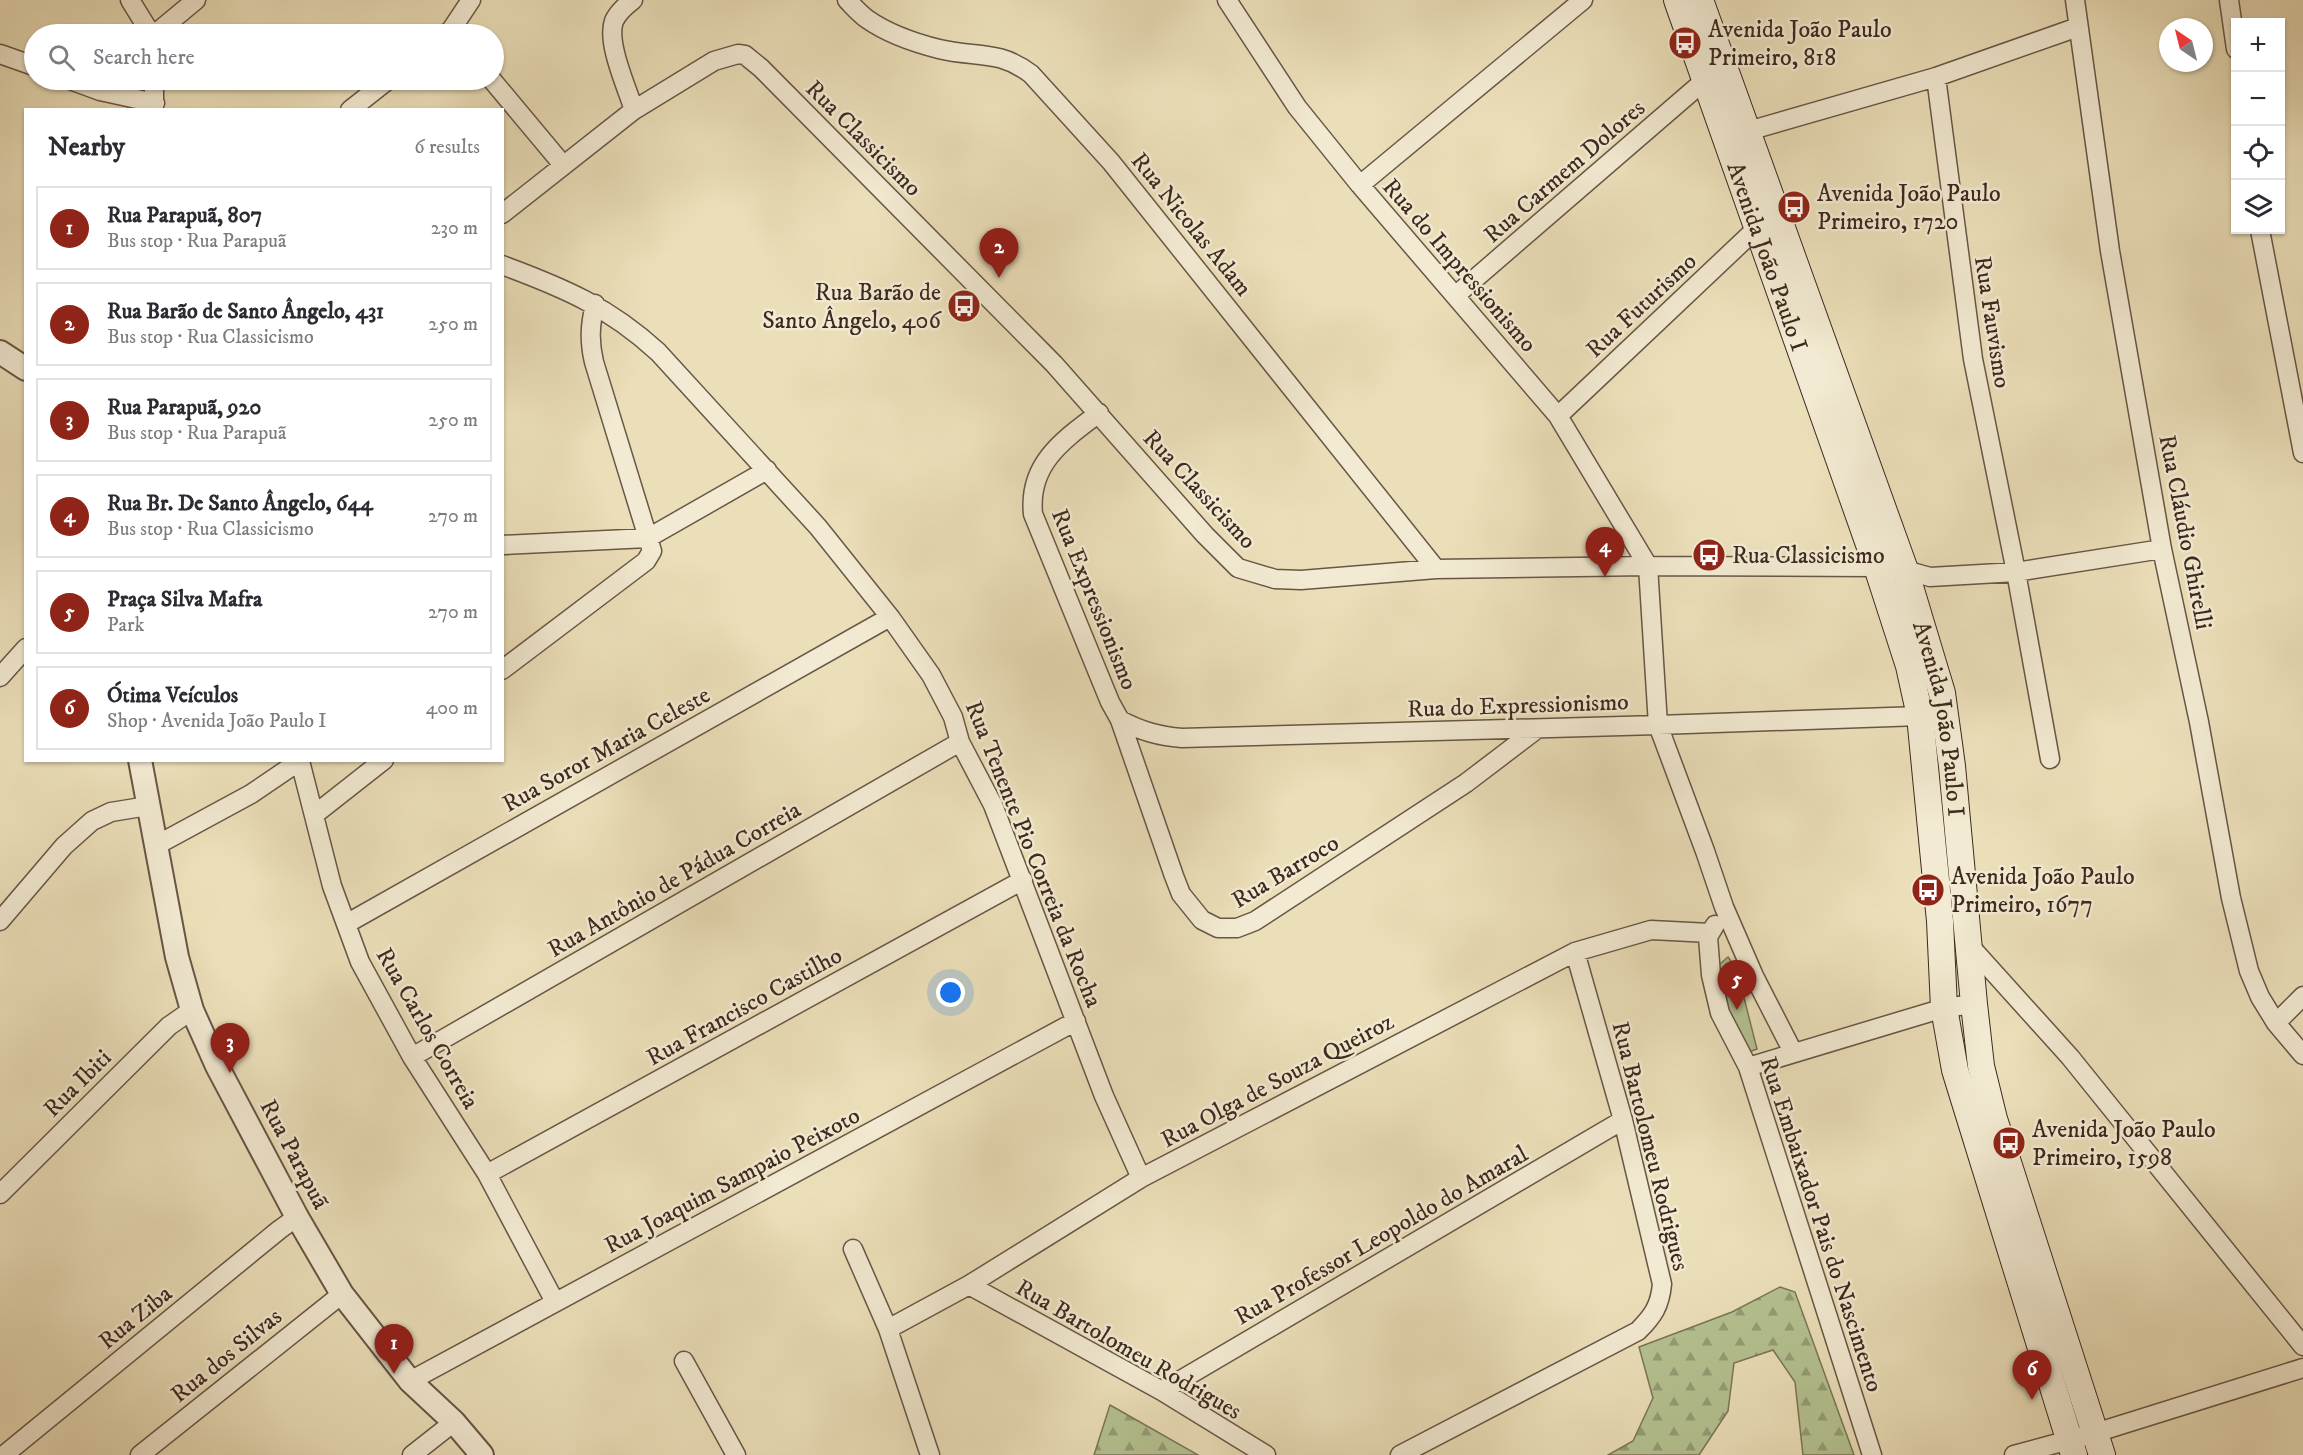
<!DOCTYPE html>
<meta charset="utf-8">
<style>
body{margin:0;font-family:"IM FELL DW Pica",serif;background:#f7f7f7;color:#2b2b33}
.controls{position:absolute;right:18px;top:18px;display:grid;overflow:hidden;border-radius:0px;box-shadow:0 2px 4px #0004}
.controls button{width:54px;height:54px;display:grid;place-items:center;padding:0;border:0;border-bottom:2px solid #e1e1e2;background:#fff;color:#2b2b33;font:30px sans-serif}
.compass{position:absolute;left:2159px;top:18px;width:54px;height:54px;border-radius:50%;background:#fff;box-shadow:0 2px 4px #0004;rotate:325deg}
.you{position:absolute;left:951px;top:993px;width:21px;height:21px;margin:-15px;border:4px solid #fff;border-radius:50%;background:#1a73e8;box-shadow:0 0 0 9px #1a73e833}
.badge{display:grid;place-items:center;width:39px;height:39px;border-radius:50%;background:#8f2418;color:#fff;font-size:20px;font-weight:700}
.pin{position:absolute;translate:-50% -50px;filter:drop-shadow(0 2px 3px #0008)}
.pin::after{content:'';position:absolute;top:32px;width:21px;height:18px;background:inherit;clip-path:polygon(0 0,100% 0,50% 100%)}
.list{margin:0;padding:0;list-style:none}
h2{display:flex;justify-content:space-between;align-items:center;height:78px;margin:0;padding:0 24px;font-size:26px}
h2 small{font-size:20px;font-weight:400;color:#7c7c81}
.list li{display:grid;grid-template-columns:39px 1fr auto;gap:18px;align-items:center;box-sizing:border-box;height:84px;margin:0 12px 12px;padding:0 12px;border:2px solid #e1e1e2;border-radius:0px}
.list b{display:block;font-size:22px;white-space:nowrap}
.list p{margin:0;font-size:20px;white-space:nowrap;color:#7c7c81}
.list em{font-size:20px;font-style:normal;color:#7c7c81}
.icon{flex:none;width:33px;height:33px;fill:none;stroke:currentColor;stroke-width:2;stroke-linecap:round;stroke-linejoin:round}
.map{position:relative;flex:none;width:2303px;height:1455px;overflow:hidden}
.search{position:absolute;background:#fff;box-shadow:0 2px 4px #0004;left:24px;top:24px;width:480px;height:66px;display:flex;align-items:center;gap:15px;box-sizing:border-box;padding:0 21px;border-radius:33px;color:#7c7c81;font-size:22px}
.panel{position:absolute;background:#fff;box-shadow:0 2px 4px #0004;left:24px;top:108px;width:480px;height:654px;border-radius:0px}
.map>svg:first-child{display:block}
.forest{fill:url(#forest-firs);stroke:#797658;stroke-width:1.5}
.park{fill:#b5c291;stroke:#797658;stroke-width:1.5}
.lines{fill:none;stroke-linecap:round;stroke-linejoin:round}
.minor-casing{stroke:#685646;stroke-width:21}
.tertiary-casing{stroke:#685646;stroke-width:26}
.secondary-casing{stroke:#3d291f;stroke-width:28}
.minor{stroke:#f2ead2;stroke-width:18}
.tertiary{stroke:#f2ead2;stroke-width:22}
.secondary{stroke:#f2ead2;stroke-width:26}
.labels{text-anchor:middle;stroke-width:5;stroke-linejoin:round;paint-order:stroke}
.poi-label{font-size:24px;fill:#3d291f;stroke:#f2ead2;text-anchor:start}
.street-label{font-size:24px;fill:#3d291f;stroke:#f2ead2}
</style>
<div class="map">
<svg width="2303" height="1455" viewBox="0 0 2303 1455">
<defs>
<pattern id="forest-firs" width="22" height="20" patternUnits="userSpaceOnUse" patternTransform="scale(1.5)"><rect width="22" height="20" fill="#b5c291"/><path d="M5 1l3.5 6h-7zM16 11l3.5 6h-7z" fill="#949e76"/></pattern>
</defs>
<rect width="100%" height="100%" fill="#ebdfb9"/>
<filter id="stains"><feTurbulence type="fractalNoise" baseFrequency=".00333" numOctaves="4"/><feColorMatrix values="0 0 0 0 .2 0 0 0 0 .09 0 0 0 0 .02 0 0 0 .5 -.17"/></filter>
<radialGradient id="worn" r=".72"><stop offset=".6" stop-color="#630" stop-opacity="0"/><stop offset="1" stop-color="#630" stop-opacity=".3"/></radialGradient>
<path class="forest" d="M1780,1287l15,5 59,163h-51l-8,-73 -22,-32 -39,13 -6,48 -29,44h-91l25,-14 20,-43 -14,-51 93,-35z
M1110,1405l88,50h-104z"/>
<path class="park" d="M1728,957l9,13 20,79 -16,6 -27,-86z"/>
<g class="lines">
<defs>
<path id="minor" d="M130,0l21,34
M633,0c-8,6 -15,12 -19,21 -8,21 13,67 20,89
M847,0c6,6 13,14 20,19 20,14 48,24 72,30 36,9 59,0 92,25l80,88 325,407
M1227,0l70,107 63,78 198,231 90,150 10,159 47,126 19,56 30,69 39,76
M2075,0l35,251 52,298 37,173 32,176 18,73 11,26 16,26 27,32
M2229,0l7,49
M155,34l41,-34
M446,34l5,-4 20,-30
M0,54l34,12
M1936,77l37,282 43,213 34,187
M70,80l30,11 55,12
M492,80l71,85
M154,110v-30
M350,110l38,-30
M1748,131l188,-54 142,-50
M1360,185l223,-185
M502,214l132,-104 80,-49 24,-7 7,1 16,13 293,296 151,171 33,33 37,11 26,1 135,-11 212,-3 229,1 28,3 25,7 86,-5 146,-23
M2260,230l43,223
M502,265c62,23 107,42 156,87l160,175 72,90 41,58 22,42 7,25 33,63 111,291 37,82
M1455,296l249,-215
M1099,413c-36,27 -71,51 -66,101l77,188 10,18 54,156 7,18 21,26 16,8h19l18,-7 211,-138 71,-54
M1558,416l199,-188
M502,545l146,-7 119,-68
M502,670l144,-109 6,-10 -58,-189c-5,-21 -4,-37 1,-58
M0,677l26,-29
M1120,720c21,11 38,16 62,18l476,-13 262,-9
M300,761l32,125 28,76 52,95 75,117 68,128
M314,815l70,-55
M155,846l96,-52 50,-34
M0,921l64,-75 28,-25 19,-9 37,-6
M346,924l544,-307
M1715,925l-7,12 3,38 9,38 28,54 124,388
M1969,945l101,112 233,289
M2276,1023l27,-27
M412,1057l548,-315
M1748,1067l196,-59 30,-4
M487,1174l536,-294
M0,1194l169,-168 23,-16
M853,1249l35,80 42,126
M969,1285l193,106 104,64
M888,1329l81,-44 172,-107 434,-226 76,-22 59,3
M684,1361l52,94
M410,1381l666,-360
M1162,1391l461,-271
M4,1455l275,-225 18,-13
M140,1455l202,-161
M412,1455l42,-33
M1400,1455l238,-124c15,-15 22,-25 24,-47l-39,-164 -48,-168
M2014,1455l81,-22 208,-65"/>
<path id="tertiary" d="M0,352l26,17
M140,760l37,197 15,53 25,56 80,151 45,77 68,87 44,41 28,33"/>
<g id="secondary">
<path id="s1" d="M1677,0l200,567 32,99 11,50 20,205 4,87 11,62 119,385"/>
<path id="s2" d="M1700,0l205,570 37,123 10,73 22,238 7,62 13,53 108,336"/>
</g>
</defs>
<use href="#minor" class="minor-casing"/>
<use href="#tertiary" class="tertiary-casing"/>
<use href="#secondary" class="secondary-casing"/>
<use href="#minor" class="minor"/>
<use href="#tertiary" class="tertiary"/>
<use href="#secondary" class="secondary"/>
</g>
<defs>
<symbol id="bus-disc" viewBox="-11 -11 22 22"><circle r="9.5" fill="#8f2418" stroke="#f2ead2"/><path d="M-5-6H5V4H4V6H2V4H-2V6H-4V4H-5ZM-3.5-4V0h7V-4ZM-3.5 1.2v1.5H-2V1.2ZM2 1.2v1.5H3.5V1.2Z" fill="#fff"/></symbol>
</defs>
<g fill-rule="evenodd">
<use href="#bus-disc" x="1666" y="24" width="38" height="38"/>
<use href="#bus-disc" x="1775" y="188" width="38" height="38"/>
<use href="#bus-disc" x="945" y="287" width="38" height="38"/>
<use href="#bus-disc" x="1690" y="536" width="38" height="38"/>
<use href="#bus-disc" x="1909" y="871" width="38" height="38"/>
<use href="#bus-disc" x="1990" y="1124" width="38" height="38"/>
</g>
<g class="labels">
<g class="poi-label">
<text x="1708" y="37">Avenida João Paulo<tspan x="1708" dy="28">Primeiro, 818</tspan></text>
<text x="1817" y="201">Avenida João Paulo<tspan x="1817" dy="28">Primeiro, 1720</tspan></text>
<text x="941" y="300" text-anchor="end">Rua Barão de<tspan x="941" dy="28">Santo Ângelo, 406</tspan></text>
<text x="1732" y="563">Rua Classicismo</text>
<text x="1951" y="884">Avenida João Paulo<tspan x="1951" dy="28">Primeiro, 1677</tspan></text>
<text x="2032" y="1137">Avenida João Paulo<tspan x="2032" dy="28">Primeiro, 1598</tspan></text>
</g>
<g class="street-label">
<text transform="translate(864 138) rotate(45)" y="8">Rua Classicismo</text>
<text transform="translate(1564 171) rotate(-41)" y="8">Rua Carmem Dolores</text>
<text transform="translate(1192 224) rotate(51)" y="8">Rua Nicolas Adam</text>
<text dy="8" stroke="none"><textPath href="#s1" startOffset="272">Avenida João Paulo I</textPath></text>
<text transform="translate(1460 265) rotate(49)" y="8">Rua do Impressionismo</text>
<text transform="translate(1641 305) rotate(-43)" y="8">Rua Futurismo</text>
<text transform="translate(1993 322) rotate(81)" y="8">Rua Fauvismo</text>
<text transform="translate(1200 489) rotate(47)" y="8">Rua Classicismo</text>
<text transform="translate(2186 532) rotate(79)" y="8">Rua Cláudio Ghirelli</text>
<text transform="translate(1095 599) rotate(68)" y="8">Rua Expressionismo</text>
<text transform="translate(1518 705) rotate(-2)" y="8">Rua do Expressionismo</text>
<text dy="8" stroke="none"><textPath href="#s2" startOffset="759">Avenida João Paulo I</textPath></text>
<text transform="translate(606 749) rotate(-29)" y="8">Rua Soror Maria Celeste</text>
<text transform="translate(1034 854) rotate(68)" y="8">Rua Tenente Pio Correia da Rocha</text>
<text transform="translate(1285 871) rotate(-31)" y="8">Rua Barroco</text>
<text transform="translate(674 879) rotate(-30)" y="8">Rua Antônio de Pádua Correia</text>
<text transform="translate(744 1006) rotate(-29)" y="8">Rua Francisco Castilho</text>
<text transform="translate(428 1028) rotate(60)" y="8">Rua Carlos Correia</text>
<text transform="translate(1277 1080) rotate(-28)" y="8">Rua Olga de Souza Queiroz</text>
<text transform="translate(77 1083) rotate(-45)" y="8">Rua Ibiti</text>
<text transform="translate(1651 1146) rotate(76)" y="8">Rua Bartolomeu Rodrigues</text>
<text transform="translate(295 1154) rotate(62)" y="8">Rua Parapuã</text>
<text transform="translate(732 1180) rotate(-28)" y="8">Rua Joaquim Sampaio Peixoto</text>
<text transform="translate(1822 1224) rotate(72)" y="8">Rua Embaixador Pais do Nascimento</text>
<text transform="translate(1381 1235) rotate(-30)" y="8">Rua Professor Leopoldo do Amaral</text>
<text transform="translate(135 1317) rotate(-39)" y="8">Rua Ziba</text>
<text transform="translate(1129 1349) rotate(30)" y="8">Rua Bartolomeu Rodrigues</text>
<text transform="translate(226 1355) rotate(-39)" y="8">Rua dos Silvas</text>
</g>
</g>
<rect width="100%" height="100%" filter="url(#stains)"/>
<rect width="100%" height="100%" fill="url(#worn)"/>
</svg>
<div class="controls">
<button>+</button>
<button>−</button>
<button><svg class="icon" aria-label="locate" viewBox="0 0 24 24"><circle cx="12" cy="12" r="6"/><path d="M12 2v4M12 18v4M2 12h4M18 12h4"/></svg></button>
<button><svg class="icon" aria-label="layers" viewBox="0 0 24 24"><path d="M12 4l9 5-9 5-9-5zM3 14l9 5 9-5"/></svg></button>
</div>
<svg class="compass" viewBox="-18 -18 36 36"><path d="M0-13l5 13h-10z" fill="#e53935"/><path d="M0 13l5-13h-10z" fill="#7c7c81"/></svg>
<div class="you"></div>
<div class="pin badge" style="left:394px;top:1374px">1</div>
<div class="pin badge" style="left:999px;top:278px">2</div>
<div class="pin badge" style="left:230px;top:1073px">3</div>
<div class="pin badge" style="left:1605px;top:577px">4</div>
<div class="pin badge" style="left:1737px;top:1010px">5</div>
<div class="pin badge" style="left:2032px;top:1400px">6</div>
<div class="search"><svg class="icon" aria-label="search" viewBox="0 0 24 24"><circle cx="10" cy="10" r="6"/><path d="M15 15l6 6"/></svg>Search here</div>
<section class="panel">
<h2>Nearby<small>6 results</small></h2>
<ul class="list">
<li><span class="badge">1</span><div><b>Rua Parapuã, 807</b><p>Bus stop · Rua Parapuã</p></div><em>230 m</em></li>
<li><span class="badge">2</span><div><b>Rua Barão de Santo Ângelo, 431</b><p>Bus stop · Rua Classicismo</p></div><em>250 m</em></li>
<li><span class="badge">3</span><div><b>Rua Parapuã, 920</b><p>Bus stop · Rua Parapuã</p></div><em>250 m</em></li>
<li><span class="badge">4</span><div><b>Rua Br. De Santo Ângelo, 644</b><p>Bus stop · Rua Classicismo</p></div><em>270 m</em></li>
<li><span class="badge">5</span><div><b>Praça Silva Mafra</b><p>Park</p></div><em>270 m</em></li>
<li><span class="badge">6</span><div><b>Ótima Veículos</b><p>Shop · Avenida João Paulo I</p></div><em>400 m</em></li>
</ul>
</section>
</div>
